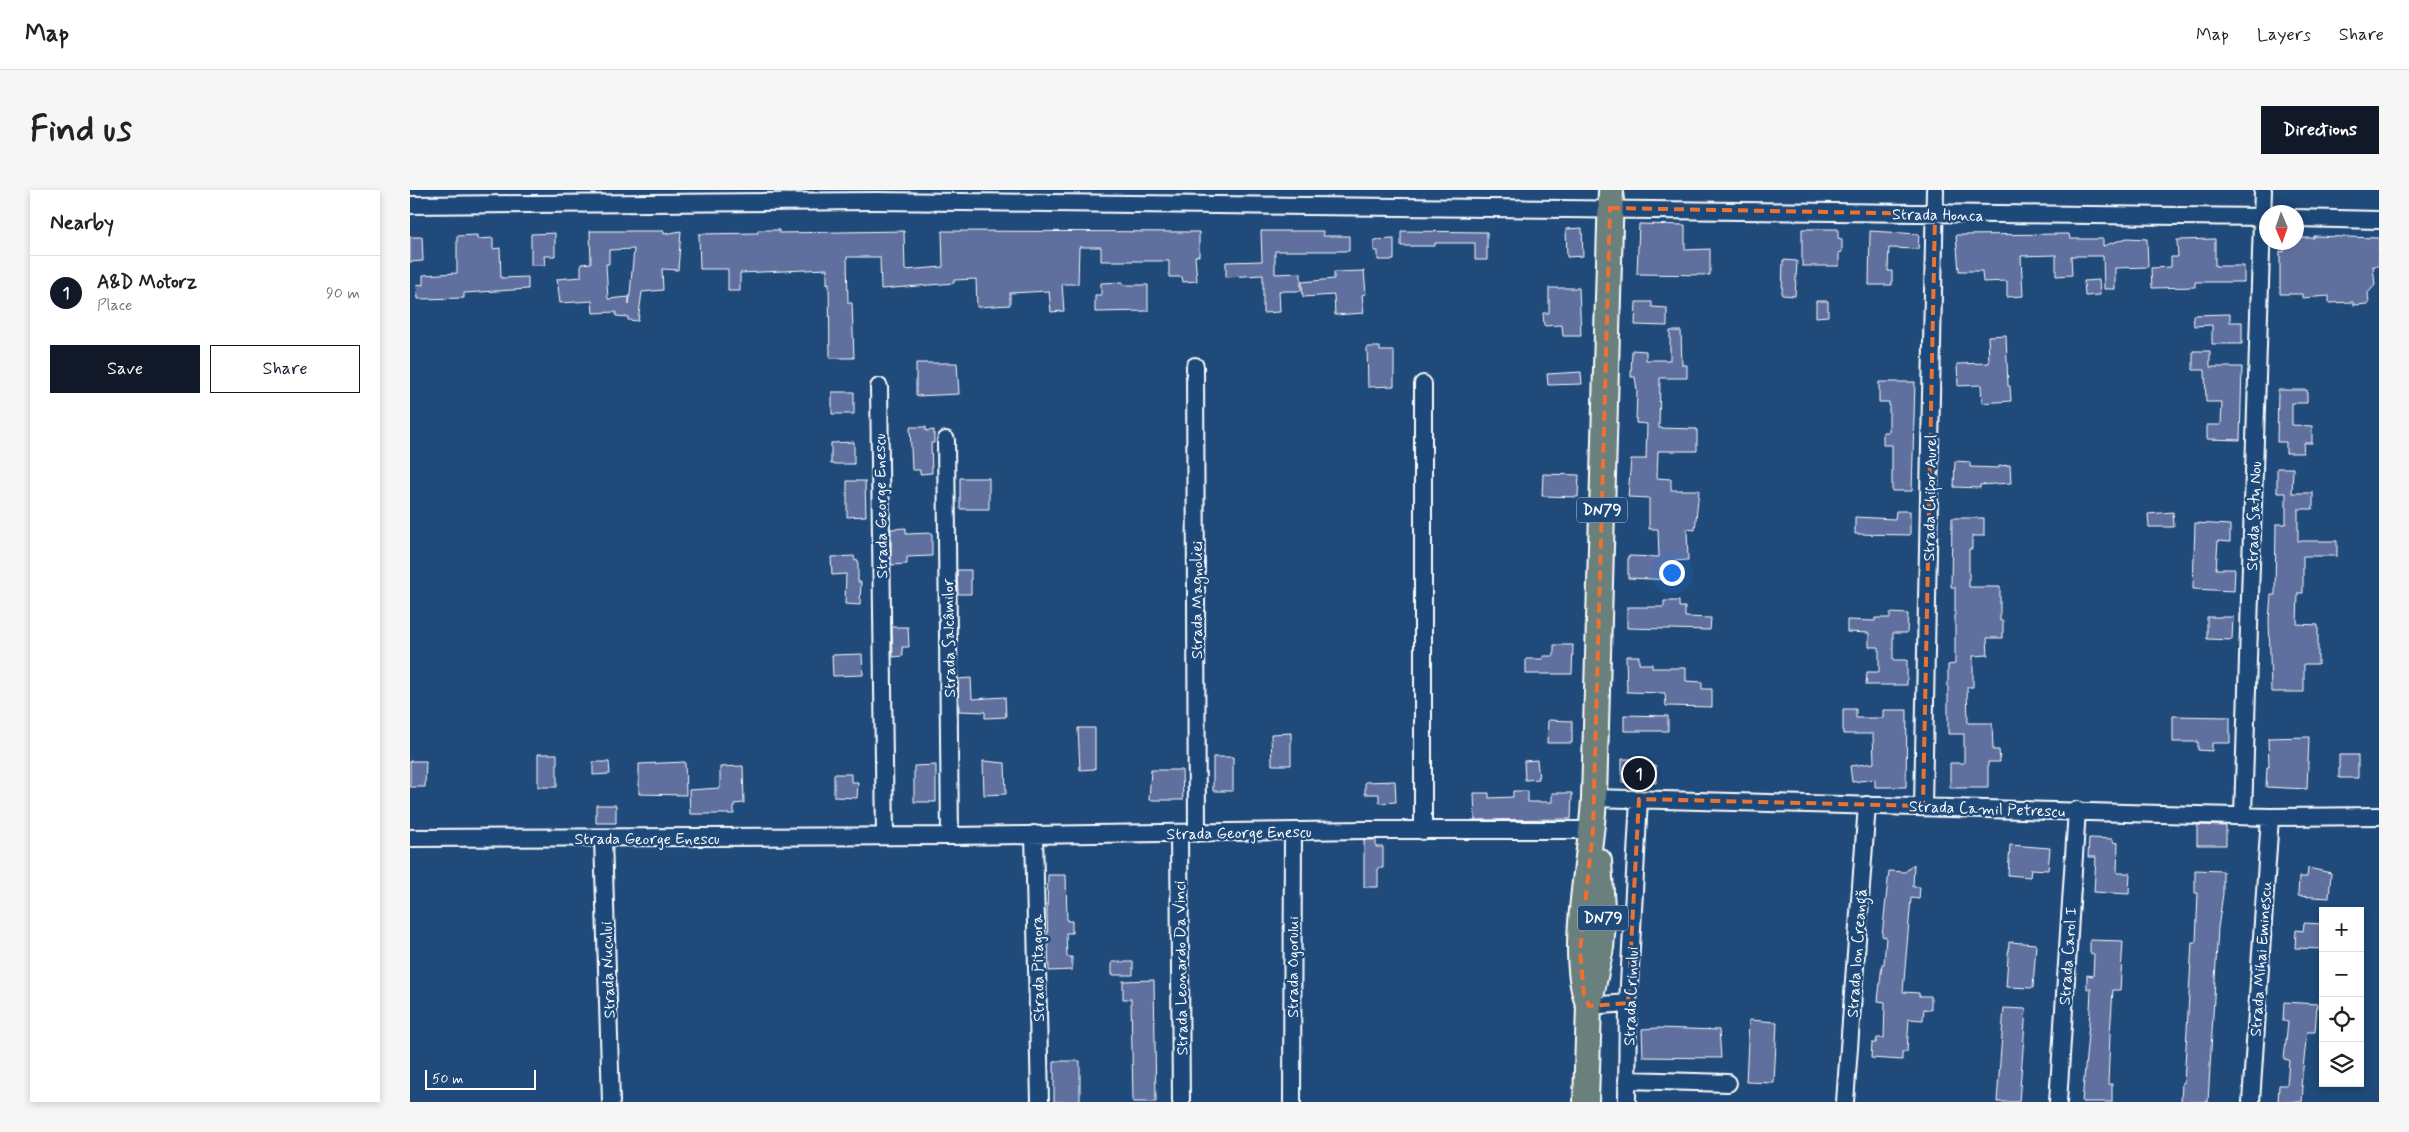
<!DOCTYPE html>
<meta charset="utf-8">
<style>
body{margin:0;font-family:Mynerve,sans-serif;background:#f6f6f6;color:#222}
.controls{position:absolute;right:15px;bottom:15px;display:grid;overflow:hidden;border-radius:0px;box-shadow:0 2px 8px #0003}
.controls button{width:45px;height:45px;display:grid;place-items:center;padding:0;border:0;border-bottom:1px solid #e0e0e0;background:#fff;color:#222;font:25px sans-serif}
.compass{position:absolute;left:1849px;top:15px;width:45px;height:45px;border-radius:50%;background:#fff;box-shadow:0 2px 8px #0003;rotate:178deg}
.scale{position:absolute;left:15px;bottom:12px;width:111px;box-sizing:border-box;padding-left:5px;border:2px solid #fff;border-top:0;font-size:14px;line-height:18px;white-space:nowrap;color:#fff;-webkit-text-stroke:4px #1f4a7a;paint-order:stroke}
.you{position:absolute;left:1261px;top:382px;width:18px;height:18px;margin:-12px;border:4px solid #fff;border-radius:50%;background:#1a73e8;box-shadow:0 0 0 8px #1a73e833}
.badge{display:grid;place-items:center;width:32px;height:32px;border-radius:50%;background:#111827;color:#fff;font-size:16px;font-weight:700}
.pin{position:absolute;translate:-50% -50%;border:2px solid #fff;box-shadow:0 1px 5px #0006}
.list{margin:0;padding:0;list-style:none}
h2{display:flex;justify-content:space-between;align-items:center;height:65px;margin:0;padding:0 20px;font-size:21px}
h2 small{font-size:16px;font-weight:400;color:#767676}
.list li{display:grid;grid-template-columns:32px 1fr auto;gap:15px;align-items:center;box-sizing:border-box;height:75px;padding:0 20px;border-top:1px solid #e0e0e0}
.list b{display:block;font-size:19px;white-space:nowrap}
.list p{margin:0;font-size:16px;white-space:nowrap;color:#767676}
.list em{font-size:16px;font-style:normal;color:#767676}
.actions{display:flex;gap:10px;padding:15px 20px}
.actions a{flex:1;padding:11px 0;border:1px solid #111827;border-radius:0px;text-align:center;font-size:18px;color:#111827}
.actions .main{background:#111827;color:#fff}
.icon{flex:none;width:28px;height:28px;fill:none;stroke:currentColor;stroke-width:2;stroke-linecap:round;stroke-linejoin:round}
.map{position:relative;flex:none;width:1969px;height:912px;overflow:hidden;border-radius:0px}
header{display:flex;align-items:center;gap:30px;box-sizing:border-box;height:70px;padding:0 25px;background:#fff;border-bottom:1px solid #e0e0e0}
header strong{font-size:24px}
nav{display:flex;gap:28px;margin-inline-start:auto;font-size:18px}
.intro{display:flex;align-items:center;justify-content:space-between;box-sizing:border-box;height:120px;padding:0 30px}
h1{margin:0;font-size:35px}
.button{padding:12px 22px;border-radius:0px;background:#111827;color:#fff;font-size:18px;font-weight:700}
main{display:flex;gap:30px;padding:0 30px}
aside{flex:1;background:#fff;border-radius:0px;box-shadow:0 2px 8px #0003}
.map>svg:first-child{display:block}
.building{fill:#5e6f9e;stroke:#fff;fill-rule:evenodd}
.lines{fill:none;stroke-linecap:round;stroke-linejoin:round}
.minor-casing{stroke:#fff;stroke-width:20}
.highway-casing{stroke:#fff;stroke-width:28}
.minor{stroke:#1f4a7a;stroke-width:16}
.highway{stroke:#6a807c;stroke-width:24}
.marked{fill:none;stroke:#eb7230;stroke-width:4;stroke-dasharray:10 6;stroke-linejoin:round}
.labels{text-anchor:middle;stroke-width:5;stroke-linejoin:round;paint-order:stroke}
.shield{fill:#1f4a7a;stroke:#bcc9d7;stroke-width:1}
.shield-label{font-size:15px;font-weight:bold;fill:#fff}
.street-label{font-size:16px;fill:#fff;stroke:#1f4a7a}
</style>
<header>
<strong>Map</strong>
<nav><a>Map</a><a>Layers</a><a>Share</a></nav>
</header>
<div class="intro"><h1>Find us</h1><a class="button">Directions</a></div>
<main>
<aside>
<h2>Nearby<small></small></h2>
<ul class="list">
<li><span class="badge">1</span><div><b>A&amp;D Motorz</b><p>Place</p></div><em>90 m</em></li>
</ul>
<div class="actions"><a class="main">Save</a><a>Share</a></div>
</aside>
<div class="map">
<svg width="1969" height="912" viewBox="0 0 1969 912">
<rect width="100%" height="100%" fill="#1f4a7a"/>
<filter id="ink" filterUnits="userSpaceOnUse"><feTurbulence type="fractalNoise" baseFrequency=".02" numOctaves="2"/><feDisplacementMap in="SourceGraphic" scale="10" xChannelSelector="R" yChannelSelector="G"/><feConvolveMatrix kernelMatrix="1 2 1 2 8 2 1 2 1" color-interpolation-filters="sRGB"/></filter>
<g filter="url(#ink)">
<path class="building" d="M1229,34l46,1v25l25,-1v26l-73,-1z
M1172,38l1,28 -16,1 -1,-28z
M1392,39h36v9l4,1v13l-3,1v13h-37z
M348,40h21v3l125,-2 1,39 38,-3 -1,-36 257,1v24h-4l2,25 -14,1 -1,-5h-13v-16h-68v-14h-22l-1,37h-16l2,27 -13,1 -2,-21 -39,2v12l-33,2 -1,-28 -22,1v3l-73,6 -1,-32h-33l1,46h4l2,55h-24l-1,-75 -2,1v-15l-87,4v18h-12v-22h-28l-1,-35 59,-1z
M180,41h74v3l17,-3 -3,39 -16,-1 1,21 -21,2 -4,29 -10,-1v-3l-12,-1v-4l-23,1 -1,-12 -32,2 -3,-24 24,-2v-13l10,-1zM224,59l-5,56v-8l-21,2 -2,-35h3v-14z
M851,41h62v5h26v15h-74v23l26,-1v18h-22l1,21 -17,1v-38l-37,2v-15l36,-1z
M991,41l86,1v28h-12v-17h-40v3h-34z
M1460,41l49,3 -1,15 -29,-1 -1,23h4v14h-23z
M145,43v23h-11l1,9h-14v-31z
M1659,44l1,5h33v7l24,-8 20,1 1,28 -33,1v21h-11l-1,-33h-32l1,19 -16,1v-21l-35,1 2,40 -16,1v-16l-24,1 -1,-11h-23l-3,-36z
M67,45v4l16,-1v11l7,-1 1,30 27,-1v12l-64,4v5l-46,1 -1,-15 6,1v-10l34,-2v-37z
M1904,46l65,2v28h-6l2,19 -7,8 1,11 -15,1 -1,-3 -24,1v-7l-27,2v-4h-22v-43l4,1v-10h12v-4h18z
M0,47h12l1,24 -13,1z
M984,49v21h-16v-9h-4v-11z
M1805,49v27h29v16h-49v5l-43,1 -1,-20 20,-1v-10h7l-1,-17z
M1373,70l14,1 -2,35 -13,-1z
M954,81l2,23 -4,1 2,18 -29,2 -1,-20 -31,2 -1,-15 32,-3v-7z
M1689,90l1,15 -15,1 -1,-15z
M713,92v3h25v26l-53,1v-17h6v-12z
M1139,98h30l2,48h-18l-1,-11 -18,1 -1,-13h6z
M1406,111h12v15l-12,1z
M1226,112h16v5l15,1v18l-32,-1z
M1820,124v8h12v22h-30v-19l-18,1 -1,-11z
M1260,141h11l1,34h5v13h-27l-1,50 38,1v22h-39l-1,27 14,1v11h28l-4,40 -8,-1 1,31 -14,1v19l-46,-2v-22l31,1 -1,-28h-9v-31l-21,-1 3,-38h15l1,-35 -11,-1 1,-33 -2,-13h-4l1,-27 14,1v9h24z
M1596,145l2,51h2l1,15 -29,2 -1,-18 -23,1 -1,-22 32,-1 -1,-27z
M957,157h13v4h14v35l-26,1z
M1783,161h17v16h32l-2,73 -33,-1v-14h14l1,-23h-16l-1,-32h-12z
M506,173h41l2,31 -43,2z
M1171,182l1,12 -34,1 -1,-11z
M1469,192h36l-3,109h-20v-46h-9v-13h6v-30h-10z
M1868,200h29v13h-15v22l20,1v17h-8l-1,10h-17v-11h-9z
M422,202h22v22h-22z
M500,237h16v4l8,-1v13h-3l1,30 -12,1v-4h-8z
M444,252v22h-23v-21z
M1545,271l15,1v5l29,1v-2l11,-1 1,18 -31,2v3l-26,-1z
M1867,278h16l-1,25h21v16h-15v32h39v15h-34v37h-5l-1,31 21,1v39h-14v28h-33l-2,-73 2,-24h4l1,-71h10v-31h-9z
M1133,284l36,1 -1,22 -36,-1z
M550,288h29v31h-29z
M437,291h18l1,35 -19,1z
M1486,321h14v24l-55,-1v-17l40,2z
M1763,322l1,15h-25l-1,-13z
M1542,328h32v18h-12v13h-3v38h31v34h3v17h-16l1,17 -15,1v31h-6l1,36h24l1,27h6l1,12h-12v26h-38v-25h14v-29h-16v-69l7,-1v-77h-4z
M1785,333l35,2v17l-12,-1 -2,28h19l-1,22 -41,-2z
M496,338v6l26,-1v23l-25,1v7l-16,1v-36z
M444,366l1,5 3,-1v22h3l-1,23 -15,-1 1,-30 -14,1 -1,-18z
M547,380h14v24h-13z
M1254,411h15v6h6v10l26,1 -1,12 -83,-2v-21h37z
M1480,423l18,1 -1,19h-14v27h14v25h-41l1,-13h12v-25h-10v-14l-22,-1v-12l28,1v-3h15z
M1797,427h26l-1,23 -25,-1z
M482,437h16l1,20h-7l1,9 -10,1z
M1144,455h19l-1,29h-46v-15h17v-3h11z
M452,464l1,21 -30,1 -1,-21z
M1216,466h13v8h13v4h34v13l16,1v7h10v18l-46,-1 -1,-13 -38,-1z
M561,488l1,21 33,-2 1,20 -21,1v-6l-26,-1 -1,-32z
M1433,519h13v9h27v-8h24l-1,77h-31v-8l-23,3 -2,-16 24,-3 -1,-29h-30z
M1214,525l44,1v15h-44z
M1763,526l57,1v26h-18v8l-14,-1v-8h-25z
M1138,530l24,1v22h-25z
M668,538h17v41l-15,1z
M881,543v32h-19l-1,-31z
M1899,547l-2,52 -41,-2 1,-20h2l-1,-29z
M128,564h19v33h-19z
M1929,565h19v23h-19z
M803,567h20v34h-20z
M1212,569h17v7h17v17l-34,-1z
M1127,570l2,19 -14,1 -1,-19z
M0,571h16l-1,26h-15z
M573,571l22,2 1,31 -22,1z
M183,572h16l1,12 -17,1z
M275,572l1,33 -47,-1v-30z
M526,575v37h-22v-36z
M333,576l1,37 -10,1v10h-44l-1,-24 31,-2v-21z
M741,580h31l1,30h-34z
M424,584h17v8h7l-1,16 -23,-1z
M985,591l1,21 -17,1v-9h-14v-12z
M1103,601h15v11h24v-9h20l-1,26 -96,1 -1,-27h15v5l24,-1z
M186,615h20v18h-20z
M1787,635l29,1v19h-29z
M1679,648l24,1v3l5,1 -1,30h13l-1,21 -35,-2 2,-35h-8z
M954,650h12v7h7v21h-5v19h-14z
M1600,655l40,3 -2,22 -17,-1 -1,8 -22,-2z
M1504,674l-1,23h7l-1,12 -8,-1 -8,94 16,1v3h12v14l-7,-1 -1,11 -14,-1 -2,33h-5v8l-31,-2 1,-15h4l1,-5h7l1,-36 -7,-1 4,-37h2l2,-27 -4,-1 7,-65 16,1z
M1898,678l23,5 -2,25 -31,-2 1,-19h8z
M1785,680l28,1v23l-5,34 -10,174h-27l1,-20 2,1 8,-141h4l2,-49h-3z
M638,685h18l1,46h5v12h-6l1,24h5v13l-23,1 -2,-58z
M1894,733l19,1v25l-28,-1 1,-18 7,1z
M1680,750l33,1 -3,49h-7l-3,45 -2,49h4v18h-30l8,-91 1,-22h-4v-14l6,1 1,-22 -4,-1z
M1599,752l27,2 -3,44 -27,-1z
M702,772h21v13h-21z
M744,790l2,122h-23l-2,-103h-8v-18z
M1874,812l33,2 -2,28h-8l-6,54h2l-1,16h-24l1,-17h8l2,-25 -5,-1 4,-37 -5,-1z
M1594,818l22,1 -7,93h-22z
M1339,830l28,2 -3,61 -28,-1z
M1248,838l61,2 2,28 -78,-1 -1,-28z
M644,871h26v41h-26z"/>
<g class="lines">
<defs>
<path id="minor" d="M0,15l465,-4 1391,16
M1886,28l83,2
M785,176l2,467
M469,197l6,449
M536,250l4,396
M1184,608l676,19 109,-1
M1513,616l12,-616
M1833,625l20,-625
M1013,641v-447
M769,643l2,269
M624,644l6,268
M0,648l540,-2 414,-6h229
M193,648l8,264
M1179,816l39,-3
M1217,890l101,3
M882,912l1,-270
M1217,912l1,-99 11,-204
M1435,912l22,-297
M1648,912l19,-292
M1841,912l19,-285"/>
<path id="highway" d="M1179,816c-22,-52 3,-151 5,-208l17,-608
M1176,912l3,-96 12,-58 2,-25 -4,-62"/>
</defs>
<use href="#minor" class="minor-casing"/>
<use href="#highway" class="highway-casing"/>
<use href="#minor" class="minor"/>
<use href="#highway" class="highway"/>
</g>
</g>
<path class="marked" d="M1200,18l325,6 -12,592 -284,-7 -11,204 -39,3 -5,-12 -4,-43 13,-121z"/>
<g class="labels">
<g class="shield">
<rect x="1167" y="307.5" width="50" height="25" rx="4"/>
<rect x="1168" y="715.5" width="50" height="25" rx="4"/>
</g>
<g class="shield-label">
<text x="1192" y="325">DN79</text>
<text x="1193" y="733">DN79</text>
</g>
<g class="street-label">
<text transform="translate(1528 24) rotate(1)" y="6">Strada Honca</text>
<text transform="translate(1519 308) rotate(-89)" y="6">Strada Chifor Aurel</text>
<text transform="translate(470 316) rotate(-91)" y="6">Strada George Enescu</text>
<text transform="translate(1843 326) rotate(-88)" y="6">Strada Satu Nou</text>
<text transform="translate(786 410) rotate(-90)" y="6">Strada Magnoliei</text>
<text transform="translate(538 448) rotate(-91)" y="6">Strada Salcâmilor</text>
<text transform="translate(1577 618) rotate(2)" y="6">Strada Camil Petrescu</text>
<text transform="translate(829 642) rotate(-1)" y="6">Strada George Enescu</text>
<text x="237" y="654">Strada George Enescu</text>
<text transform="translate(1446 763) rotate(-86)" y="6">Strada Ion Creangă</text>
<text transform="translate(1657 766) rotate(-86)" y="6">Strada Carol I</text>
<text transform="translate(1850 769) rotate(-86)" y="6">Strada Mihai Eminescu</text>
<text transform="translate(882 777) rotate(-90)" y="6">Strada Ogorului</text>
<text transform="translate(627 778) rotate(-91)" y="6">Strada Pitagora</text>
<text transform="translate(770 778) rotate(-91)" y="6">Strada Leonardo Da Vinci</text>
<text transform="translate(197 780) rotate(-92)" y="6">Strada Nucului</text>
<text transform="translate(1220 806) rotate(-88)" y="6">Strada Crinului</text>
</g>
</g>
</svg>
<div class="controls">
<button>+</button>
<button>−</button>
<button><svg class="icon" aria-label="locate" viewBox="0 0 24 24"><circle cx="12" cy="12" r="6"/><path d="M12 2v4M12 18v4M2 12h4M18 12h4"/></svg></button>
<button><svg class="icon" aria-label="layers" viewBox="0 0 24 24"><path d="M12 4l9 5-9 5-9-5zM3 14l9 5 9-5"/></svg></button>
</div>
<svg class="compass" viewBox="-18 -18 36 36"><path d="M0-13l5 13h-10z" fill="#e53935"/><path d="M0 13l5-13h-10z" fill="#767676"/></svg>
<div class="scale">50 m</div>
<div class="you"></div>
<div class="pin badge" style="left:1229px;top:584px">1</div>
</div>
</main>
